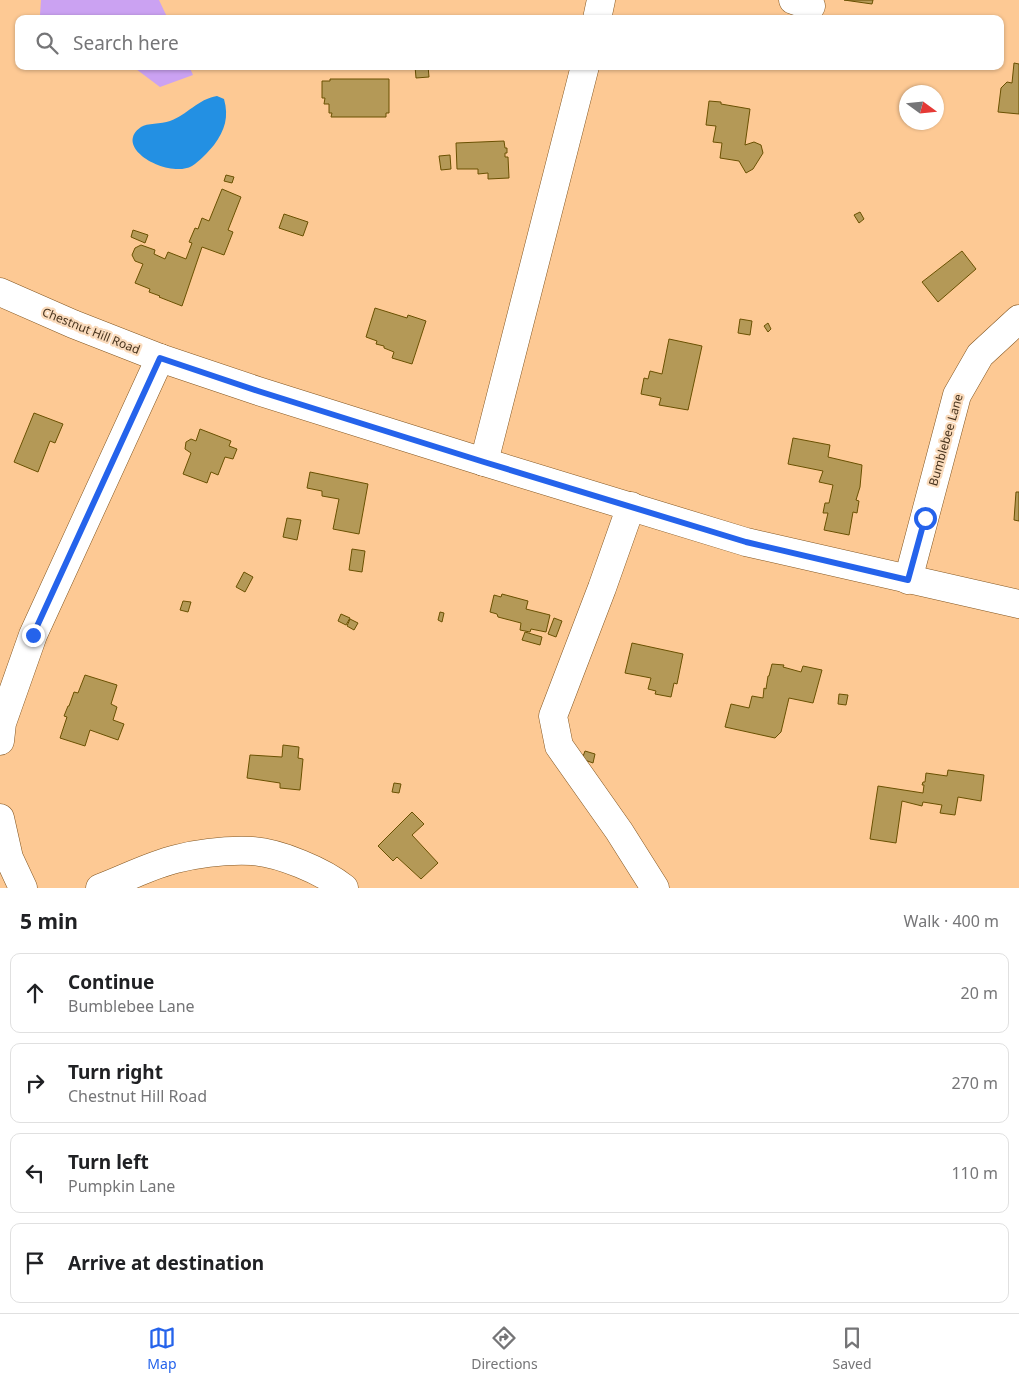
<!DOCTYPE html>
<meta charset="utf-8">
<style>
body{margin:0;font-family:"Noto Sans",sans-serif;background:#f2f2f2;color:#202124}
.compass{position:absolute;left:899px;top:85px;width:45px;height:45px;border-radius:50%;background:#fff;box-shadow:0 1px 4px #0004;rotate:105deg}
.stop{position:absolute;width:15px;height:15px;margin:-11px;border:4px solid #2563eb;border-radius:50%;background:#fff}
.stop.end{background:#2563eb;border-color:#fff;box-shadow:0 1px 5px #0008}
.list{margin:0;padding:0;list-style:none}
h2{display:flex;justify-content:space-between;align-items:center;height:65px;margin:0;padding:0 20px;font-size:21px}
h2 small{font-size:16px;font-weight:400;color:#757577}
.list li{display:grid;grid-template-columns:32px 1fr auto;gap:15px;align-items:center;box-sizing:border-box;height:80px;margin:0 10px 10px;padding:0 10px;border:1px solid #e0e0e0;border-radius:10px}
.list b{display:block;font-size:19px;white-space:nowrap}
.list p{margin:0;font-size:16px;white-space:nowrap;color:#757577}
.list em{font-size:16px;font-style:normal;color:#757577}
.icon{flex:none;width:28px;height:28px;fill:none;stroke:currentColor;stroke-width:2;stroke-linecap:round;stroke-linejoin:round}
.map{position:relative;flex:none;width:1019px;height:888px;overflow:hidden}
.search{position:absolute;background:#fff;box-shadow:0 1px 4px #0004;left:15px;right:15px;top:15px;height:55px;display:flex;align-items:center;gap:12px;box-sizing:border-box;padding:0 18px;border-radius:10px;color:#757577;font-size:19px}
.sheet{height:425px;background:#fff}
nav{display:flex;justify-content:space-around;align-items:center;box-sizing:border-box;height:70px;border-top:1px solid #e0e0e0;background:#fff;font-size:14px;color:#757577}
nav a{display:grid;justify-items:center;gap:2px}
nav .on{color:#2563eb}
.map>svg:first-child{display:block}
.green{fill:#cba2f2}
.water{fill:#2390e3}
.building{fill:#b49957;stroke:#6a5102}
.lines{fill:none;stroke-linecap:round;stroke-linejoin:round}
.minor-casing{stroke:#82551f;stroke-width:29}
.major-casing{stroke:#82551f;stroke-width:29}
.minor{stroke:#fff;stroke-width:28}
.major{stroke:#fff;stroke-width:28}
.route{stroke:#2563eb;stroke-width:6}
.labels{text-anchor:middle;stroke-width:4.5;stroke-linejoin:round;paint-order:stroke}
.street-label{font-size:12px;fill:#47331d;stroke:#fadbbc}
</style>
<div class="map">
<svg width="1019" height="888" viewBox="0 0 1019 888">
<rect width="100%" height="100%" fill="#fdc994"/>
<path class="green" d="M41,0h118l9,19h-101l-27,-4z
M132,66h57l4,9 -33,12z"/>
<path class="water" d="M217,96l7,3c5,18 1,31 -10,46 -6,7 -14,16 -22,21 -23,13 -81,-18 -51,-39 6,-4 20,-3 29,-6 17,-6 28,-22 47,-25z"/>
<path class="building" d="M844,0h29l-1,4z
M1014,63l5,1v50l-21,-2 3,-24 6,-6 5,1z
M415,66h13l1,11 -13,1z
M330,79h59v34h-3v4h-55l1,-4h-3v-9h-5l1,-6h-3v-17h8z
M709,101l12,1v2l29,5 -5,36 9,-3 7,3 2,8 -10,16 -7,4 -7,-12 -19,-3 2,-15 -9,-1 3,-16 -10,-1z
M504,141l1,7h2v5h-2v4h3l1,21 -21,1v-6l-10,1v-5h-21l-1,-26z
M450,155l1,14 -10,1 -2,-14z
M226,175l8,2 -2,6 -8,-2z
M222,189l19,8 -13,33 5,2 -9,23 -22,-8 -20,59 -23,-9 1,-1 -11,-4 1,-3 -15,-6 8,-19 -8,-3 -3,-6 3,-7 6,-3 14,5 -1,4 11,5 3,-7 18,7 6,-16 -3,-1 6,-14 3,1 4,-11 7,3z
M860,212l4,7 -5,4 -5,-8z
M284,214l24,8 -5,14 -24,-8z
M133,230l15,5 -3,8 -14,-6z
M962,251l14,18 -38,33 -16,-20z
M375,308l32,10 1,-3 18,6 -14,43 -20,-6 2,-6 -10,-4v-2l-8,-2 1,-3 -11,-4z
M740,319l12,2 -2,14 -12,-2z
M768,323l3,6 -3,3 -4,-6z
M669,339l33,7 -14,64 -29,-5 2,-7 -20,-4 3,-16 4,1 2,-8 12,3z
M34,413l29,11 -8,19 -5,-2 -12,31 -24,-10z
M200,429l31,12 -2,5 8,3 -4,10 -8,-2 -7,18 -7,-3 -4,11 -24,-9 8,-21 -6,-4 1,-7 5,-3 5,2z
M793,438l37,7 -2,12 34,8 -2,22 -4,13 3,1 -2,12 -4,-1 -4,23 -25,-5 4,-17h-5l2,-10h4l4,-18 -14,-3 4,-11 -35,-7z
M310,472l58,12 -9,50 -26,-5 6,-30 -17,-3v-5l-15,-3z
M1016,492h3v29l-5,-1z
M287,518l14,2 -4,20 -14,-3z
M352,549l13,2 -3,21 -13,-2z
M244,572l9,5 -8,15 -9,-5z
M502,594l26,7 -2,8 24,6 -4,17 -15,-3 -1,3 -10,-2 1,-7 -23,-6 -1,-3 -7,-2 4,-17 7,2z
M183,601l8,1 -3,10 -8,-2z
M440,612l4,1 -2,9 -4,-2z
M341,614l9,4 -4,7 -8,-4z
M554,618l8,3 -6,16 -8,-3z
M350,619l8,4 -4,7 -7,-4z
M525,632l17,5 -2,8 -18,-5z
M632,643l51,11 -6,30 -3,-1 -3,14 -16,-3 1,-3 -8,-2 3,-11 -26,-5z
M772,664l12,1 -1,2 18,5 2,-6 19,4 -9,33 -24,-5 -8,34 -6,6 -50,-11 6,-23 18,4 3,-12 11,2 1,-10 2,1 2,-13h1z
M85,675l32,10 -6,19 6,3 -4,13 11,4 -6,16 -28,-10 -5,16 -25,-8 7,-21 -3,-1 4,-10h1l5,-14 4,1z
M839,694l9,1 -2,10 -8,-1z
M283,745l16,2 -1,11 5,1 -3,31 -20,-2v-5l-33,-5 3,-23 32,2z
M585,751l10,3 -2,9 -11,-4z
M948,770l36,5 -3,26 -23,-4 -3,18 -15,-2 2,-8 -19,-3 -1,4 -20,-5 -6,42 -26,-4 8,-53 45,7 1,-8h-2l1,-3h2l1,-9 21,3z
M394,783l7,1 -2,9 -7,-1z
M412,812l12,12 -12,11 26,28 -17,16 -24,-22 -4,4 -15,-15z"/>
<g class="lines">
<defs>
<path id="minor" d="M793,0l18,6
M597,19l4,-19
M484,462l101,-396
M631,506l-29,82 -49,128 6,30 60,85 36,57
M908,580l49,-185 23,-40 39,-36
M0,741l2,-18 31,-88 127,-277
M0,818l9,40 14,30
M100,888c24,-9 51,-23 76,-29 24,-6 51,-9 76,-8 28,2 71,20 92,37"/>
<path id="major" d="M0,292l73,32 87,34 98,33 226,71 262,80 273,62"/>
</defs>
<use href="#minor" class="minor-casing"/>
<use href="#major" class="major-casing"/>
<use href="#minor" class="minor"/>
<use href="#major" class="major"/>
</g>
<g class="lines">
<path class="route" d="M33,635l127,-277 98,33 226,71 262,80 162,38 17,-62"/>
</g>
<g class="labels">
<g class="street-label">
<text transform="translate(91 331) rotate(22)" y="4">Chestnut Hill Road</text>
<text transform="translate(946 440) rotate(-74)" y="4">Bumblebee Lane</text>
</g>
</g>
</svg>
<svg class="compass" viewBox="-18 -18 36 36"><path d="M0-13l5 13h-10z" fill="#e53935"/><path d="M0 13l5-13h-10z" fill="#757577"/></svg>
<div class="stop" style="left:925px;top:518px"></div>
<div class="stop end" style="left:33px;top:635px"></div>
<div class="search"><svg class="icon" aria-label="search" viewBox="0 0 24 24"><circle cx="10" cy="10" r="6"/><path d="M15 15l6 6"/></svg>Search here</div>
</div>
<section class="sheet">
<h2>5 min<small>Walk · 400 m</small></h2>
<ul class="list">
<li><svg class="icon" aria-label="ahead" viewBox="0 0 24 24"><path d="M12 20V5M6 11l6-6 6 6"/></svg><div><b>Continue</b><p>Bumblebee Lane</p></div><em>20 m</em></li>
<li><svg class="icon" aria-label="right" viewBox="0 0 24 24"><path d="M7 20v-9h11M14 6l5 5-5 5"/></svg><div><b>Turn right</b><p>Chestnut Hill Road</p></div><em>270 m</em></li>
<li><svg class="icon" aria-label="left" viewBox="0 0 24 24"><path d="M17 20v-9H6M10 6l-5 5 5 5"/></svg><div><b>Turn left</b><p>Pumpkin Lane</p></div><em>110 m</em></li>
<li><svg class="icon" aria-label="arrive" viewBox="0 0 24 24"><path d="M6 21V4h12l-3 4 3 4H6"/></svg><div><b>Arrive at destination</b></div></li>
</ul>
</section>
<nav>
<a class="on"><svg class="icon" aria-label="map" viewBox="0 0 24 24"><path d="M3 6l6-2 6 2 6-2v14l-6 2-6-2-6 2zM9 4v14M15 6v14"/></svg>Map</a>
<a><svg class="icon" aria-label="directions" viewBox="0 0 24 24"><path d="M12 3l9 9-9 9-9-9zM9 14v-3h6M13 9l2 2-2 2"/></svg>Directions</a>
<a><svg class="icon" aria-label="saved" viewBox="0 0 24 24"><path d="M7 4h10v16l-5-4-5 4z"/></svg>Saved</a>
</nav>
